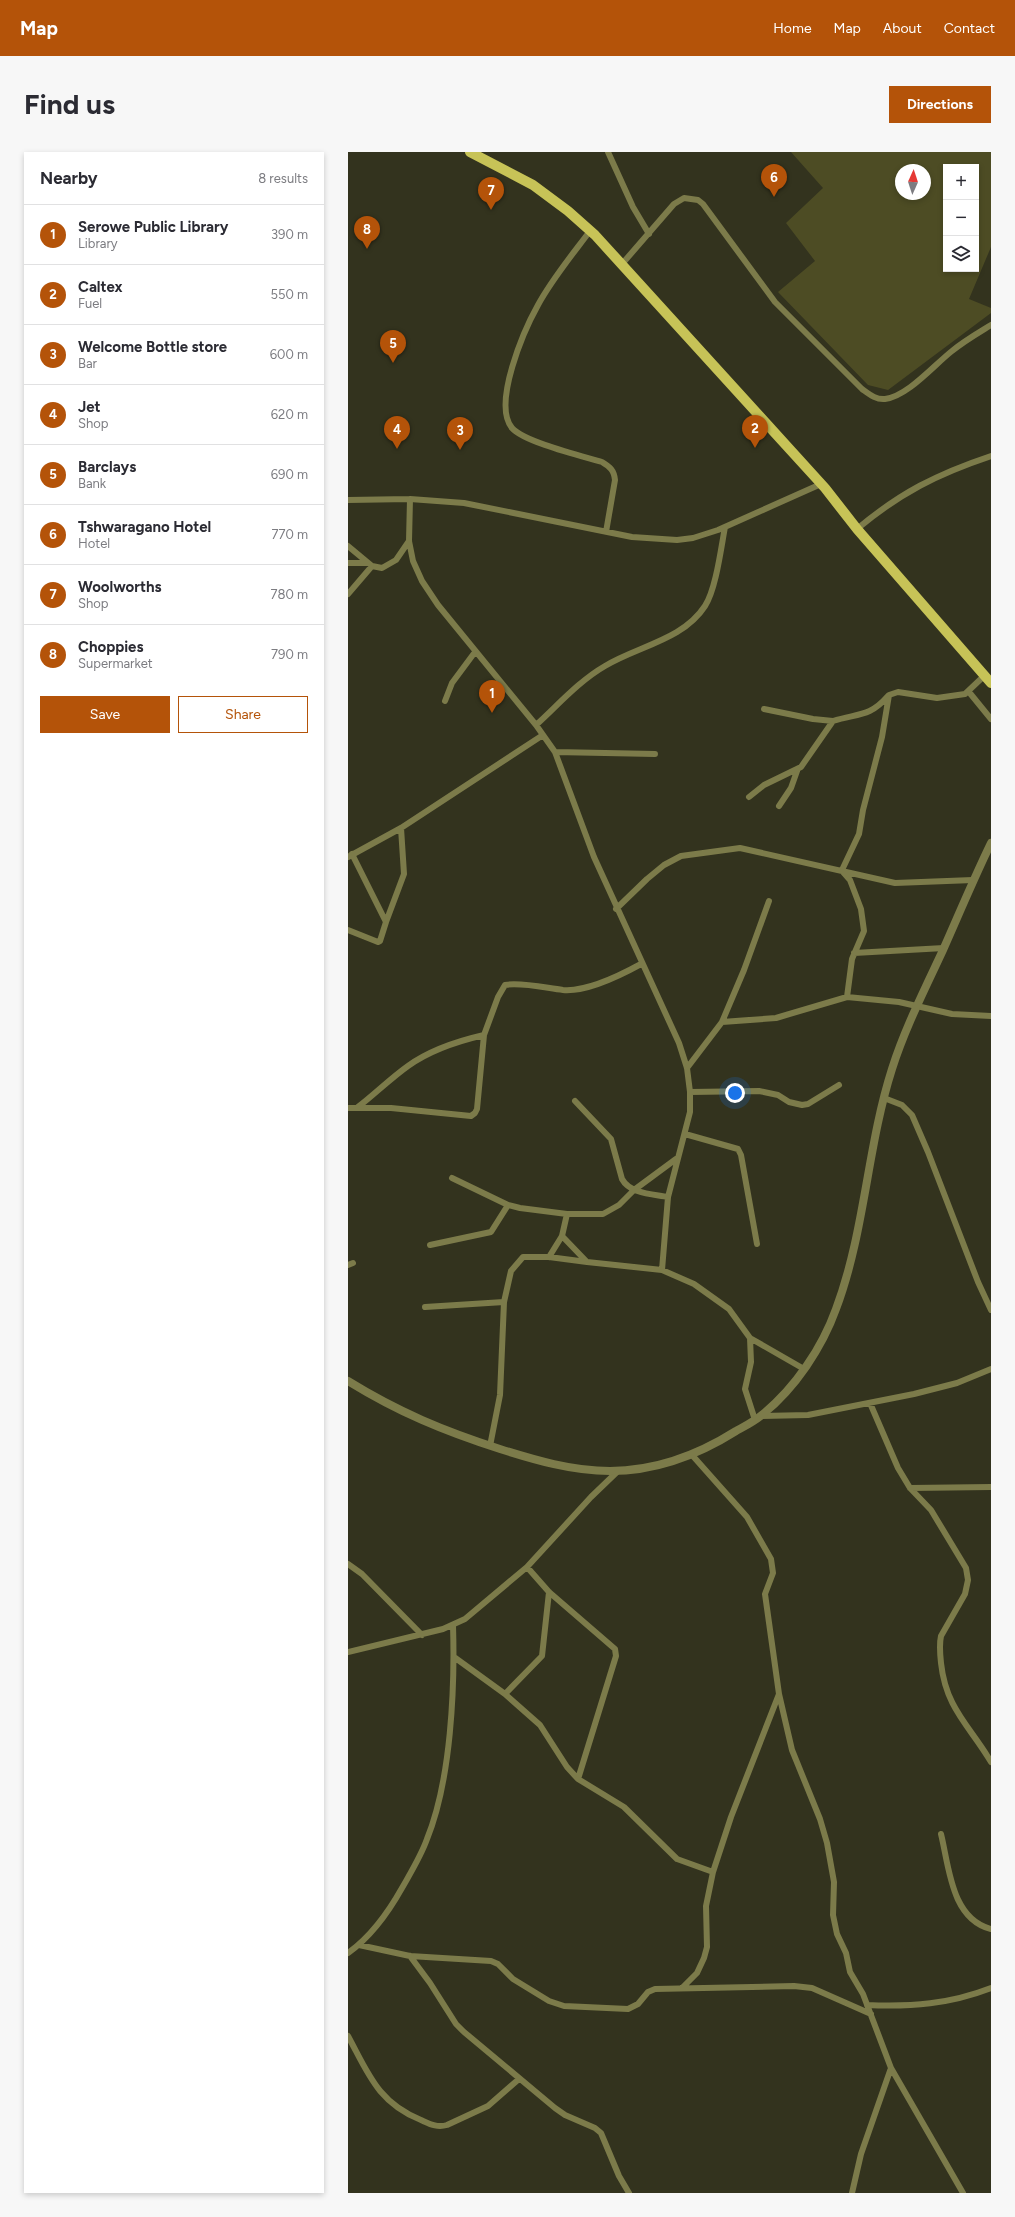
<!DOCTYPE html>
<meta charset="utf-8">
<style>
body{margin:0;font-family:Figtree,sans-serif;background:#f7f7f7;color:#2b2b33}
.controls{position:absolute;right:12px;top:12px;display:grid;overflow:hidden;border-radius:0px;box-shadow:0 2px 6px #0003}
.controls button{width:36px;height:36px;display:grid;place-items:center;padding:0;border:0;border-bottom:1px solid #e1e1e2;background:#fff;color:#2b2b33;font:20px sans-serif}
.compass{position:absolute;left:547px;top:12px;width:36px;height:36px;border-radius:50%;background:#fff;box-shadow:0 2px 6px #0003;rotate:3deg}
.you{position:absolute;left:387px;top:941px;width:14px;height:14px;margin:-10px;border:3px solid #fff;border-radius:50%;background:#1a73e8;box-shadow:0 0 0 6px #1a73e833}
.badge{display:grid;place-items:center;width:26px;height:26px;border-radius:50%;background:#b45309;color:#fff;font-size:13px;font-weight:700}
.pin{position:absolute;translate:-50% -33px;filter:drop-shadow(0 1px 2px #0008)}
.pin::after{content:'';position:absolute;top:21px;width:14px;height:12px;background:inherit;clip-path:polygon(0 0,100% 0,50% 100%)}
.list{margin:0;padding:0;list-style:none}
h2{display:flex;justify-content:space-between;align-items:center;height:52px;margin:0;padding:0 16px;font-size:17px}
h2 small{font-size:13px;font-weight:400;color:#7c7c81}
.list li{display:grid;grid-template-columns:26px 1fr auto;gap:12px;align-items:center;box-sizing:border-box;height:60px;padding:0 16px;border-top:1px solid #e1e1e2}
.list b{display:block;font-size:15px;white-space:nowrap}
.list p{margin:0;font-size:13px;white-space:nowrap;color:#7c7c81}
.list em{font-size:13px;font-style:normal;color:#7c7c81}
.actions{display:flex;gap:8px;padding:12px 16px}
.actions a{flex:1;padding:9px 0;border:1px solid #b45309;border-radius:0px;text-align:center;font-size:14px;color:#b45309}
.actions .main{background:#b45309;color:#fff}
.icon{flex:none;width:22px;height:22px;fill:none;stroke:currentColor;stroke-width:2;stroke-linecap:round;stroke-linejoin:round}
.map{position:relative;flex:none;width:643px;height:2041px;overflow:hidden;border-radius:0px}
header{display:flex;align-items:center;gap:24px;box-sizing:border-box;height:56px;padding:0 20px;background:#b45309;color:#fff}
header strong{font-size:19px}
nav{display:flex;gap:22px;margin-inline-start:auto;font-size:14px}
.intro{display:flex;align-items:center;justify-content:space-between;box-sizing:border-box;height:96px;padding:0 24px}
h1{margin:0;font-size:28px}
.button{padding:10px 18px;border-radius:0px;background:#b45309;color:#fff;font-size:14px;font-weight:700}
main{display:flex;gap:24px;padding:0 24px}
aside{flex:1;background:#fff;border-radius:0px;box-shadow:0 2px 6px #0003}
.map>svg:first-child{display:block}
.green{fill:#4d4c24;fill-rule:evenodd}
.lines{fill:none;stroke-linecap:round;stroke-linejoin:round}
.minor{stroke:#7c7b4a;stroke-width:6}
.tertiary{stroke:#7c7b4a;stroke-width:8}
.primary{stroke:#c7c357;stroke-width:10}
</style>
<header>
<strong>Map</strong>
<nav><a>Home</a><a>Map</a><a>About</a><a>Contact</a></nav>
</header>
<div class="intro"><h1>Find us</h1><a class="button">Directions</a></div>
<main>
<aside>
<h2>Nearby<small>8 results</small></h2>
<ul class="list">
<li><span class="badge">1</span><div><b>Serowe Public Library</b><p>Library</p></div><em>390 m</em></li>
<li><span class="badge">2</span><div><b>Caltex</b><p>Fuel</p></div><em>550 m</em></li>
<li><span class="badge">3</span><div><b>Welcome Bottle store</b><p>Bar</p></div><em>600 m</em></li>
<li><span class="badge">4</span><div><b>Jet</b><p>Shop</p></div><em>620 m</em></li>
<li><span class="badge">5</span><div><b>Barclays</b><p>Bank</p></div><em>690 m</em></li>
<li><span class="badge">6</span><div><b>Tshwaragano Hotel</b><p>Hotel</p></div><em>770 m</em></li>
<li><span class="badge">7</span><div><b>Woolworths</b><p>Shop</p></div><em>780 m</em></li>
<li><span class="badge">8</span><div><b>Choppies</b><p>Supermarket</p></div><em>790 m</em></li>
</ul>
<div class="actions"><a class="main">Save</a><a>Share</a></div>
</aside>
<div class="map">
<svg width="643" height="2041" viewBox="0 0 643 2041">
<rect width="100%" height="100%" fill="#33331e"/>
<path class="green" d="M443,0h200v95l-22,52 22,9v5l-103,77 -20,-5 -90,-93 37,-31 -29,-38 37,-35zM598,15h30v102h-30zM553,18h24v24h-24z"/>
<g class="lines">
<path class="minor" d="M260,0l25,55 16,27
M242,79c-18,24 -38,48 -52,74 -14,25 -46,99 -26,123 12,14 70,28 90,34 8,5 12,8 13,18l-9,52
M274,112l52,-60 10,-6 14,2 5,4 72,98 87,87c7,5 14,11 23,10 23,-3 49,-34 67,-48 12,-10 26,-18 39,-26
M62,347l-1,42 4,20 9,20 16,24 98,120 19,27 39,105 85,186 8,25 3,24v20l-22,85 -6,73
M0,348l62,-1 54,4 168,34 45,3 16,-2 25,-8 103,-46
M509,377c43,-36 80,-55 134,-73
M0,394l24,20 10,2 14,-8 13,-19
M0,411h19
M0,442l24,-28
M621,540l22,27
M97,549l7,-18 23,-31
M416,557l49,10 20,2
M188,573c22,-20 43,-44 69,-59 33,-20 78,-26 100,-60 11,-17 16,-58 20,-79
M207,600l100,2
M401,645l15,-12 37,-18 32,-46c24,-8 36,-3 55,-25
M431,654l12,-18 6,-17
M0,705l53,-29 142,-93
M494,718l17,-36 4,-24 19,-73 7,-42 9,-3 39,6 28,-4 19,-18
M495,720l7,8 11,29 3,22 -12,28 -5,38
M268,757l31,-30 17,-14 17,-9 59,-8 155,35 78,-3
M38,770l18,-48 -3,-46
M0,778l30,12 2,-1 6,-19 -34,-68
M506,801l90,-5
M374,870l22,-52 25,-69
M339,916l35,-46 54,-4 71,-21 52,5 53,12 39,2
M342,940l69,-1 19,4 11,7 13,3 6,-1 31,-19
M536,946l18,7 10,10 16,37 50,130 13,28
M227,949l36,38 11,40c8,15 31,15 46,18
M10,955c17,-13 33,-29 50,-41 22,-16 50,-25 76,-31
M0,956h43l80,8 4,-3 2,-4 7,-74 14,-38 7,-12c16,-3 41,3 58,5 24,2 58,-15 78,-26
M337,982l53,15 3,6 16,89
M104,1026l56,27 12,3 47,6h36l16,-9 15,-15 42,-31
M214,1084l25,26 75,8 32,14 35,25 21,29 54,31
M82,1093l61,-13 17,-27
M201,1105l13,-21 5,-22
M0,1113l5,-2
M77,1155l79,-5 7,-31 12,-14h26l38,5
M402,1186l1,24 -6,27 10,31
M522,1251l28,65 12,20 21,22 35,58 2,12 -3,14 -24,42c-2,9 -1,18 0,27 5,46 29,63 50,99
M413,1264l47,-1 106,-21 43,-11 34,-14
M142,1294l10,-51 4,-93
M344,1303l55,62 24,42 2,14 -8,21 14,100 13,56 28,69 7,24 7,39 -1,33 4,19 9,19 4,19 13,22 28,74 72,125
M562,1336l81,-1
M0,1412l14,10 60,61
M179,1415l22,25 66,57 1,7 -38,123
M0,1500l95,-23 22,-10 62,-52 64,-70 27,-26
M106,1505l51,37 35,31 27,42 11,12 46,28 53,52 36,13
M157,1542l37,-38 7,-64
M593,1682c8,32 10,85 50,95
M11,1793l51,11 81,5 7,3 15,15 36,22 15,5 64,3 10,-5 10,-12 7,-3 139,-3 18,2 59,26
M0,1801c24,-17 40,-40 54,-65 9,-16 19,-32 25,-49 24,-59 28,-151 26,-214
M62,1804l20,27 26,41 8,8 91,76 10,7 30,13 6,5 18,43 10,17
M335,1835l14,-14 7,-15 3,-11 -1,-41 7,-34 18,-55 48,-123
M519,1853c44,2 83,-1 124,-17
M0,1884c20,37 30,67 73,84 9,4 16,8 26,5l41,-19 31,-27
M504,2041l9,-39 30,-86"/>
<path class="tertiary" d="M0,1229c50,31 96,50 152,68 35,11 72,22 110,22 45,0 88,-16 126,-40 9,-5 19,-10 27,-17 32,-26 59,-66 73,-105 29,-77 31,-162 56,-240 13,-41 33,-80 51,-119 16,-36 31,-72 48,-107"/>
<path class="primary" d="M122,0l63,33 35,26 27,24 230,253 32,41 134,154"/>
</g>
</svg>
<div class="controls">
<button>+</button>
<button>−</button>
<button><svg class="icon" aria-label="layers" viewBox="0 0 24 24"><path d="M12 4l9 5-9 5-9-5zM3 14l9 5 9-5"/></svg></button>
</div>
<svg class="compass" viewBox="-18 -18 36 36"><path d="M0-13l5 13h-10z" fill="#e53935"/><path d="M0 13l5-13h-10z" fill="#7c7c81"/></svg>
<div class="you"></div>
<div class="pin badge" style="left:144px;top:561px">1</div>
<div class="pin badge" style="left:407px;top:296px">2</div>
<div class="pin badge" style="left:112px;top:298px">3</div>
<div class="pin badge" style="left:49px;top:297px">4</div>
<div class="pin badge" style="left:45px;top:211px">5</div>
<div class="pin badge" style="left:426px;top:45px">6</div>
<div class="pin badge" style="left:143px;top:58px">7</div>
<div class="pin badge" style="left:19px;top:97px">8</div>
</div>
</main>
